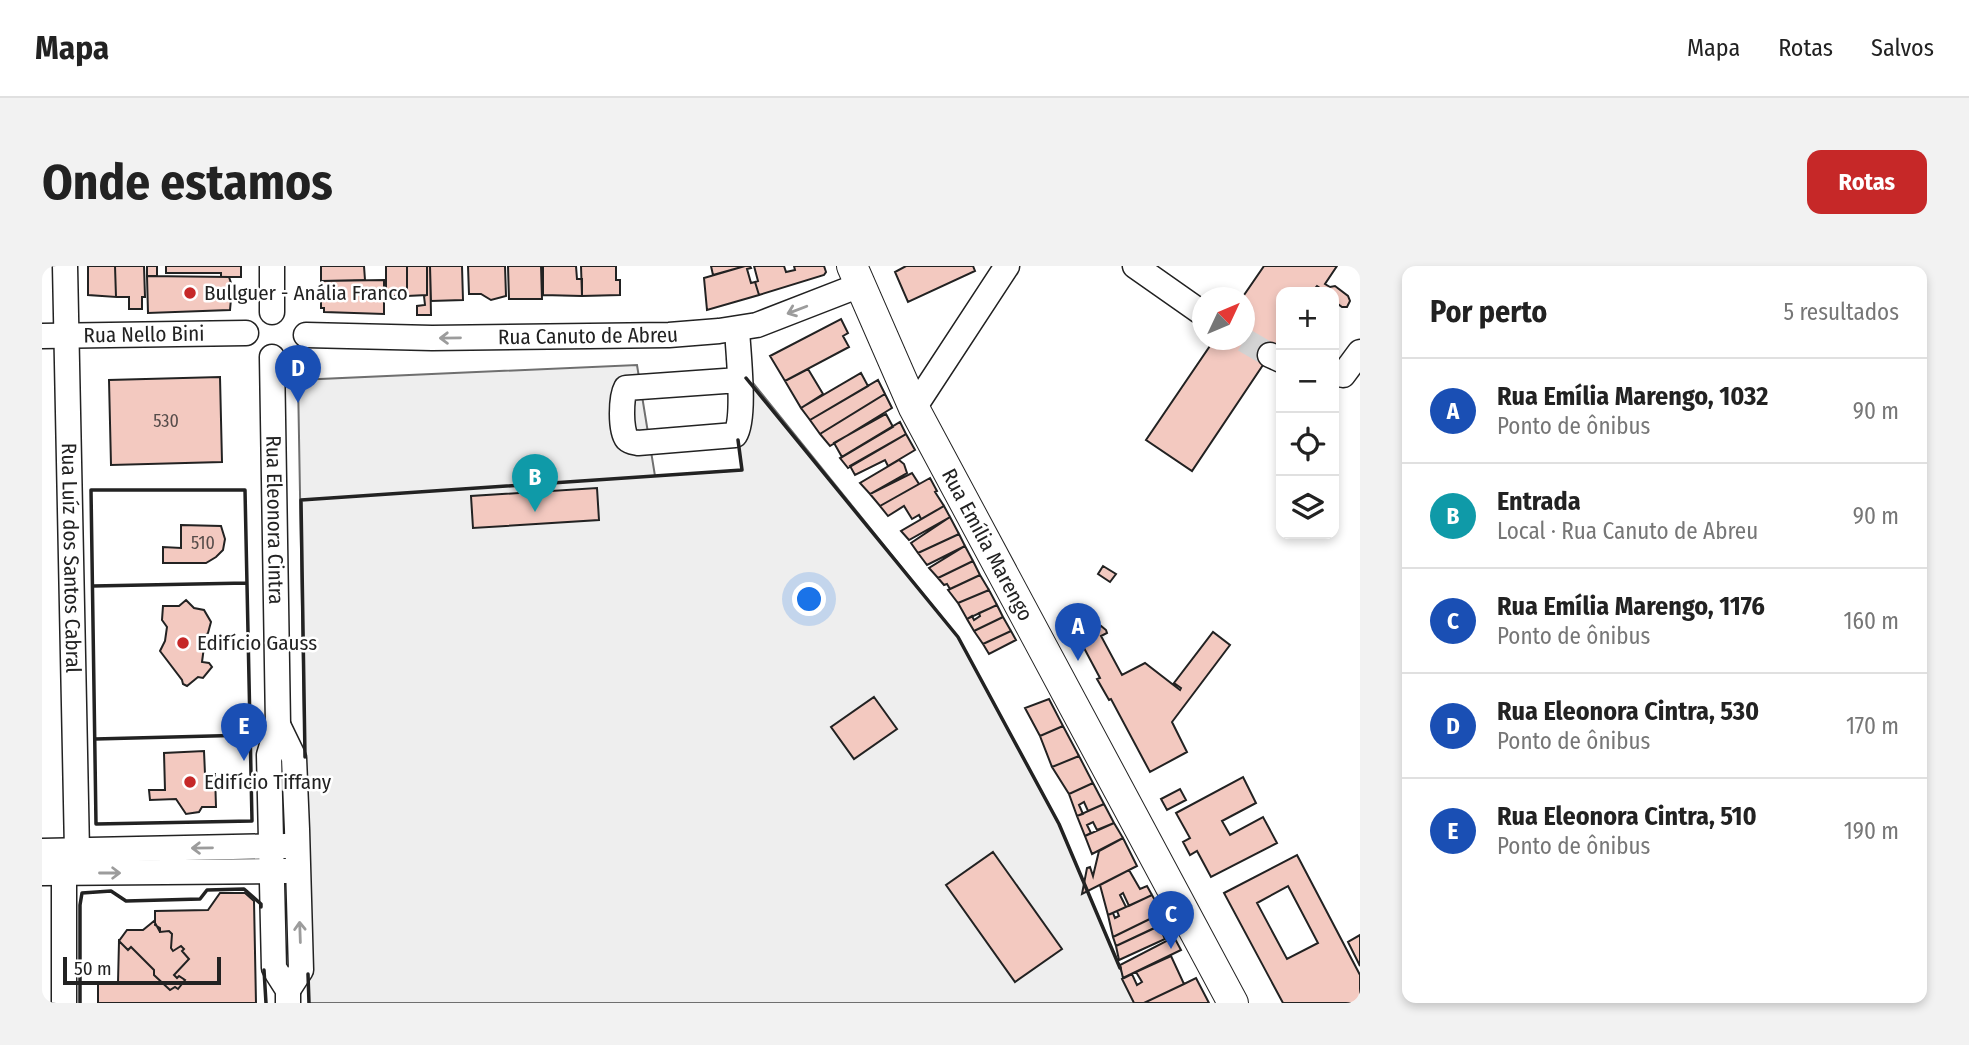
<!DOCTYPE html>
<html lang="pt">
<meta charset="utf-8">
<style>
body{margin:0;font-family:"Fira Sans Condensed",sans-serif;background:#f2f2f2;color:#222}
.controls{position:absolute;right:21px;top:21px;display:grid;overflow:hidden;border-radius:14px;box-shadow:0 4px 10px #0003}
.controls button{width:63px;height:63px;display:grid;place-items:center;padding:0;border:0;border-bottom:2px solid #e0e0e0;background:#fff;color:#222;font:35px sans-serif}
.compass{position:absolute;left:1150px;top:21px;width:63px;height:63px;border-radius:50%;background:#fff;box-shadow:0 4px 10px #0003;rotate:46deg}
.scale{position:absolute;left:21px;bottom:18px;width:158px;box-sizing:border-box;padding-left:7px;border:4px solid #222;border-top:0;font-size:19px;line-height:24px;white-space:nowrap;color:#222;-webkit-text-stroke:5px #fff;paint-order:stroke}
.you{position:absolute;left:768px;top:334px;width:24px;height:24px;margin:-18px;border:5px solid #fff;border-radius:50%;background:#1a73e8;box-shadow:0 0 0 10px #1a73e833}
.badge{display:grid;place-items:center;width:46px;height:46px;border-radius:50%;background:#c62828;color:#fff;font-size:23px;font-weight:700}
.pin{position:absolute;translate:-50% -58px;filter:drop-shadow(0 2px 4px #0008)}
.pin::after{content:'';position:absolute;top:37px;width:24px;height:21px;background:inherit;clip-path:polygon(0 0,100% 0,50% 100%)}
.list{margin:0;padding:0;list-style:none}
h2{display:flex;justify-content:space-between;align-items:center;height:91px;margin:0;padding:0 28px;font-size:30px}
h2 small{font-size:23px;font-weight:400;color:#767676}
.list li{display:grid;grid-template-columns:46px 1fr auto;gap:21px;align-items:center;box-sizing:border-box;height:105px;padding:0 28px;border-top:2px solid #e0e0e0}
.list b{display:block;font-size:26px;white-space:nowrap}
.list p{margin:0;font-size:23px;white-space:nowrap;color:#767676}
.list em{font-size:23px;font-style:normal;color:#767676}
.icon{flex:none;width:38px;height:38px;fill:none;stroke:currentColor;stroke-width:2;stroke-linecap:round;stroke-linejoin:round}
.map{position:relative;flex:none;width:1318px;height:737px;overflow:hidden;border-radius:14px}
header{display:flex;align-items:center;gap:42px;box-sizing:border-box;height:98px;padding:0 35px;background:#fff;border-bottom:2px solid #e0e0e0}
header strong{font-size:33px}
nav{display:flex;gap:38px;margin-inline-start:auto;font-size:24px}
.intro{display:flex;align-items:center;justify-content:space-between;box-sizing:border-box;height:168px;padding:0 42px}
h1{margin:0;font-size:49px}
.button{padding:18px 32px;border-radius:14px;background:#c62828;color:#fff;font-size:24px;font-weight:700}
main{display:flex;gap:42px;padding:0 42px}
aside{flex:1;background:#fff;border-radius:14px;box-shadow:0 4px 10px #0003}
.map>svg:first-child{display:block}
.green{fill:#eee;stroke:#6f6f6f;stroke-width:2}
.building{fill:#f3c9c0;stroke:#222;stroke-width:2;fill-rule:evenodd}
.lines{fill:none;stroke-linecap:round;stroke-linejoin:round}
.minor-tunnel{stroke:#d3d3d3;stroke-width:24;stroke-dasharray:24 12;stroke-linecap:butt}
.minor-casing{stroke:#222;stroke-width:27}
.major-casing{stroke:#222;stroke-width:32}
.minor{stroke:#fff;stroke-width:24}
.major{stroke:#fff;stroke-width:30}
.wall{stroke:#222;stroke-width:3.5}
.oneway{stroke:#9c9c9c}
.poi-dot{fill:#c62828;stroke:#fff;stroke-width:2.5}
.labels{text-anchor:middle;stroke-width:5;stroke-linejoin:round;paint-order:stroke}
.number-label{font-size:18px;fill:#564c4a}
.poi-label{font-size:21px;fill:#222;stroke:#fff;text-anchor:start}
.street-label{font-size:21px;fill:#222;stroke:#fff}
</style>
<header>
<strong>Mapa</strong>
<nav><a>Mapa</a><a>Rotas</a><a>Salvos</a></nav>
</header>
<div class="intro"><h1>Onde estamos</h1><a class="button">Rotas</a></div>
<main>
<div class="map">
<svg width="1318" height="737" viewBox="0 0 1318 737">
<rect width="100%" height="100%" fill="#fff"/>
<path class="green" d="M685,95l26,22 205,254 101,187 76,179h-826l-11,-623 339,-15 18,111 87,-6z"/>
<path class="building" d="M46,0h27l1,31 -28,-2z
M73,0h29l1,31h-3v12h-13v-12h-13z
M105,0h10v10h-10z
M124,0h75v11h-20v-4h-55z
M279,0h43l1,14 -44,1z
M344,0h21v30h-21z
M365,0h20v29l-20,1z
M385,0h3l1,49h-14v-9l8,-1 -1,-9 3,-1z
M388,0h32l1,34 -32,1z
M426,0h37l1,30 -15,4 -10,-6h-12z
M466,0h33l1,33h-33z
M501,0h33l1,13h5v17l-39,-1z
M539,0h35v14h4v15l-38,1z
M669,0h34l-32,9z
M703,0h5l1,2 -4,1 4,14 4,-1 4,13 -52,15 -3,-32z
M712,0h30l2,6 9,-2 -1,-4h30l2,6 -2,3 -65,20 -4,-13 3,-1z
M864,0h67l2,5 -67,31 -13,-30z
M1222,0h73l-12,18 5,3 5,-1 13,10 2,5 -3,6h-5l-8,-6v-9h-8l-9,-6 -5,6h-31v46l-89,133 -46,-31 68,-100h30v-42h-2z
M105,10l82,1 5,15 -3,7 -1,11 -82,3z
M342,14v34l-60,-2v-4h-3v-27z
M799,53l7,14 -5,3 6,11 -64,34 -15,-25z
M766,103l15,25 -22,14 -16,-27z
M819,107l7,13 -58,34 -9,-12z
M178,111l2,85 -111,3 -2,-85z
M836,114l7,14 -65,40 -10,-14z
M843,128l7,14 -62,38 -10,-12z
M844,148l7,13 -51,30 -8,-14z
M858,156l6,12 -58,34 -8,-10z
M864,168l9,16 -27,16 -3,-6 -30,15 -5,-9z
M857,194l5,4 3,9 -37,21 -10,-11z
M870,207l7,11 -39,22 -10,-12z
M888,212l7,13 -2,1 9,14 -23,13 -2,-4 -7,4 -8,-13 -16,10 -8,-10z
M555,222l2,32 -126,8 -2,-32z
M902,240l6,11 -41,23 -8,-9z
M908,251l9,17 -41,19 -7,-10z
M139,259l40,1 4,13 -2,11 -7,7 -10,6h-43v-16l18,1z
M917,268l6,12 -38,19 -9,-12z
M923,280l8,15 -35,17 -9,-10z
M931,295l7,14 -30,14 -3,-5 -3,1 -6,-7z
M1061,300l13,8 -6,8 -12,-8z
M938,309l9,15 -31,13 -10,-13z
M947,324l8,15 -30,14 -9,-16z
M144,334l8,8 10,2 7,12 -3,11 -6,5 -1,8 3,1 -2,15 7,1 3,4 -9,11 -5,-1 -11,9 -4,-2 -1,-4 -22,-29 5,-10 2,-14 -5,-7 1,-14h16z
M955,339l6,12 -29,14 -7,-12 5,-3 2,4 6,-4 -1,-3z
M961,351l8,14 -28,13 -9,-13z
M1052,358l2,4 5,-2 5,4 1,3 -6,3 21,39 23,-12 35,27 1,-2 -7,-5 39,-51 17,13 -58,77 15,30 -37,20 -39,-73 -2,1 -12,-21 3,-1 -24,-45z
M969,365l5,9 -27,14 -6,-10z
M832,431l23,32 -43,30 -23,-32z
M1007,433l14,27 -23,10 -15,-28z
M1021,460l16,30 -27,11 -12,-31z
M162,485l1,23h10l1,33h-14l-3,5 -13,2 -10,-15 -26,1 -1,-10h16l-1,-37z
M1037,490l14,27 -24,11 -17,-27z
M1201,511l13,26 -34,18 8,14 33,-18 14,26 -66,34 -14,-26 -7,4 -7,-13 7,-4 -14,-25z
M1051,517l11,21 -16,7 -4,-9 -5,3 4,9 -6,2 -8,-22z
M1138,523l6,11 -19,10 -6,-11z
M1062,538l10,19 -17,7 -4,-8 -6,3 4,8 -6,3 -8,-20z
M1072,557l9,15 -31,16 -7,-18z
M1081,572l14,28 -55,28 5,-26 3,-1 3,9 6,-25z
M951,586l69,97 -47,33 -69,-97z
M1255,589l63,120v28h-77l-59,-110zM1246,620l30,57 -31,16 -30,-56z
M1087,604l11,19 7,-3 5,9 -23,11 -6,-13 -3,2 6,12 -18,8 -8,-30z
M178,627h25l9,8 2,102h-158v-19l20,-1 1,-42 9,9 3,-3 23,23v5l16,15 5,-3 3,2 7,-9 -6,-4 -2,2 -3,-3 15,-16 -7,-8 2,-2 -3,-3 -8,5 -2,-3 1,-14 -3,-3 -9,1v-4l-5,-3v-14l53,-1z
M1110,629l10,18 -49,24 -5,-22 5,-2 2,5 4,-2 -2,-5z
M1120,647l5,9 -51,24 -3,-9z
M112,655l6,11 9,-1 3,3 -1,14 2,3 8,-5 3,3 -2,2 7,8 -15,16 3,3 2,-2 6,4 -7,9 -3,-2 -5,3 -16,-15v-5l-23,-23 -3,3 -9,-9 8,-11h16z
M1117,660l6,13 -46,21 -3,-14z
M1318,669v31l-12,-24z
M1132,671l7,13 -58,28 -3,-13z
M1129,690l13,28 -40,19h-10l-12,-24 10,-5 5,11 5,-3 -6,-10z
M1154,712l13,25h-65l40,-19z"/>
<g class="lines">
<path class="minor-tunnel" d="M1202,74l26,15"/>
<defs>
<g id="minor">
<path id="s1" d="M23,0l12,585"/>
<path d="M230,0v46"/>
<path d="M1093,0l67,47"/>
<path d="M695,63c1,23 9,89 -2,106l-97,8c-5,-1 -8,-1 -11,-4 -7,-9 -6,-42 -1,-51l113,-8"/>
<path id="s2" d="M264,69l126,3 237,-3 50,-4 38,-6 103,-40"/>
<path id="s3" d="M0,70l204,-3"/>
<path d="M1228,89l11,5"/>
<path id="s4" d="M230,91l6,368 -9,30 5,213 14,22v13"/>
<path d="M1301,109l17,-23"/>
<path d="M872,142l93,-142"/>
<path d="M236,459l16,33 3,71 4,141 -13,20"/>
<path d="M0,585l244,-5"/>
<path d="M0,607l244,-2"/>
<path d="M22,737v-130"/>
</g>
<g id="major">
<path id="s5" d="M810,0l62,142 319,595"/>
</g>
</defs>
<use href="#minor" class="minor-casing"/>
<use href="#major" class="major-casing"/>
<use href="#minor" class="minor"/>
<use href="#major" class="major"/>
<path class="wall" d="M704,112l212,259 101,187 61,144
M49,224h154l7,331 -156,3z
M51,320l154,-3
M53,473l155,-4
M263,491l-4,-257 441,-30 -4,-30
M222,704l2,33
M266,708l1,29
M38,737v-98l2,-12 29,-2 15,10 74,-2 7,-9 37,-1 17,15v3"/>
</g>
<defs><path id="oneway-shaft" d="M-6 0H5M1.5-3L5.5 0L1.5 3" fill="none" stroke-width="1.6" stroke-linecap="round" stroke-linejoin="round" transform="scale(1.75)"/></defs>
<g class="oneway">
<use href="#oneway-shaft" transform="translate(755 44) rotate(159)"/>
<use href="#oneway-shaft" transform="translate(408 72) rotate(179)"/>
<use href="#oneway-shaft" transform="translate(160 582) rotate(179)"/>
<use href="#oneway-shaft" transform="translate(68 607)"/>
<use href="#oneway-shaft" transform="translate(258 666) rotate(-92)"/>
</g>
<g class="poi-dot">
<circle cx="148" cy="27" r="7"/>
<circle cx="141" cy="377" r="7"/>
<circle cx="148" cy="516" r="7"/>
</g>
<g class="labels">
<g class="number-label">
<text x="124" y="161">530</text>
<text x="161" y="283">510</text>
</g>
<g class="poi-label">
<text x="162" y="34">Bullguer - Anália Franco</text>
<text x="155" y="384">Edifício Gauss</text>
<text x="162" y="523">Edifício Tiffany</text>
</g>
<g class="street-label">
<text dy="7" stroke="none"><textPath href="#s3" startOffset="102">Rua Nello Bini</textPath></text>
<text dy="7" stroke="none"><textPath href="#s2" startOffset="282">Rua Canuto de Abreu</textPath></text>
<text dy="7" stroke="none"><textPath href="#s4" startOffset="163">Rua Eleonora Cintra</textPath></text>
<text dy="7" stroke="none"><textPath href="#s5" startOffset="310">Rua Emília Marengo</textPath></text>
<text dy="7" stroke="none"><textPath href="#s1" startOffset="292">Rua Luíz dos Santos Cabral</textPath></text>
</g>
</g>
</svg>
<div class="controls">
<button>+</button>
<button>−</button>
<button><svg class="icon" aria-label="locate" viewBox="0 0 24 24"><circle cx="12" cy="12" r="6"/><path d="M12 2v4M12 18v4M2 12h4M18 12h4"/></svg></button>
<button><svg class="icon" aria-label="layers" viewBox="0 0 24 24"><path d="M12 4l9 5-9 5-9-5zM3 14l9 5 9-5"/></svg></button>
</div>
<svg class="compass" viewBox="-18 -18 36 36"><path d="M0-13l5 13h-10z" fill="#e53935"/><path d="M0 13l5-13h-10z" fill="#767676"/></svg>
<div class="scale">50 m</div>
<div class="you"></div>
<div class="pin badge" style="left:1036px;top:395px;background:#1a4fb4">A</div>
<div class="pin badge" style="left:493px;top:246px;background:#0f9aa8">B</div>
<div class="pin badge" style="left:1129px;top:683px;background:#1a4fb4">C</div>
<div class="pin badge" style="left:256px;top:137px;background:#1a4fb4">D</div>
<div class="pin badge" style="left:202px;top:495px;background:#1a4fb4">E</div>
</div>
<aside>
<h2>Por perto<small>5 resultados</small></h2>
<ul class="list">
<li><span class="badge" style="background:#1a4fb4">A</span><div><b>Rua Emília Marengo, 1032</b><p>Ponto de ônibus</p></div><em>90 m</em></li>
<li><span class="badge" style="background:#0f9aa8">B</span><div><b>Entrada</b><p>Local · Rua Canuto de Abreu</p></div><em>90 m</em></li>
<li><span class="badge" style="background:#1a4fb4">C</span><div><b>Rua Emília Marengo, 1176</b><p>Ponto de ônibus</p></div><em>160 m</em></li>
<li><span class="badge" style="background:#1a4fb4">D</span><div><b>Rua Eleonora Cintra, 530</b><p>Ponto de ônibus</p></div><em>170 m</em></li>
<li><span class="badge" style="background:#1a4fb4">E</span><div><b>Rua Eleonora Cintra, 510</b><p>Ponto de ônibus</p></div><em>190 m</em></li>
</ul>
</aside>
</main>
